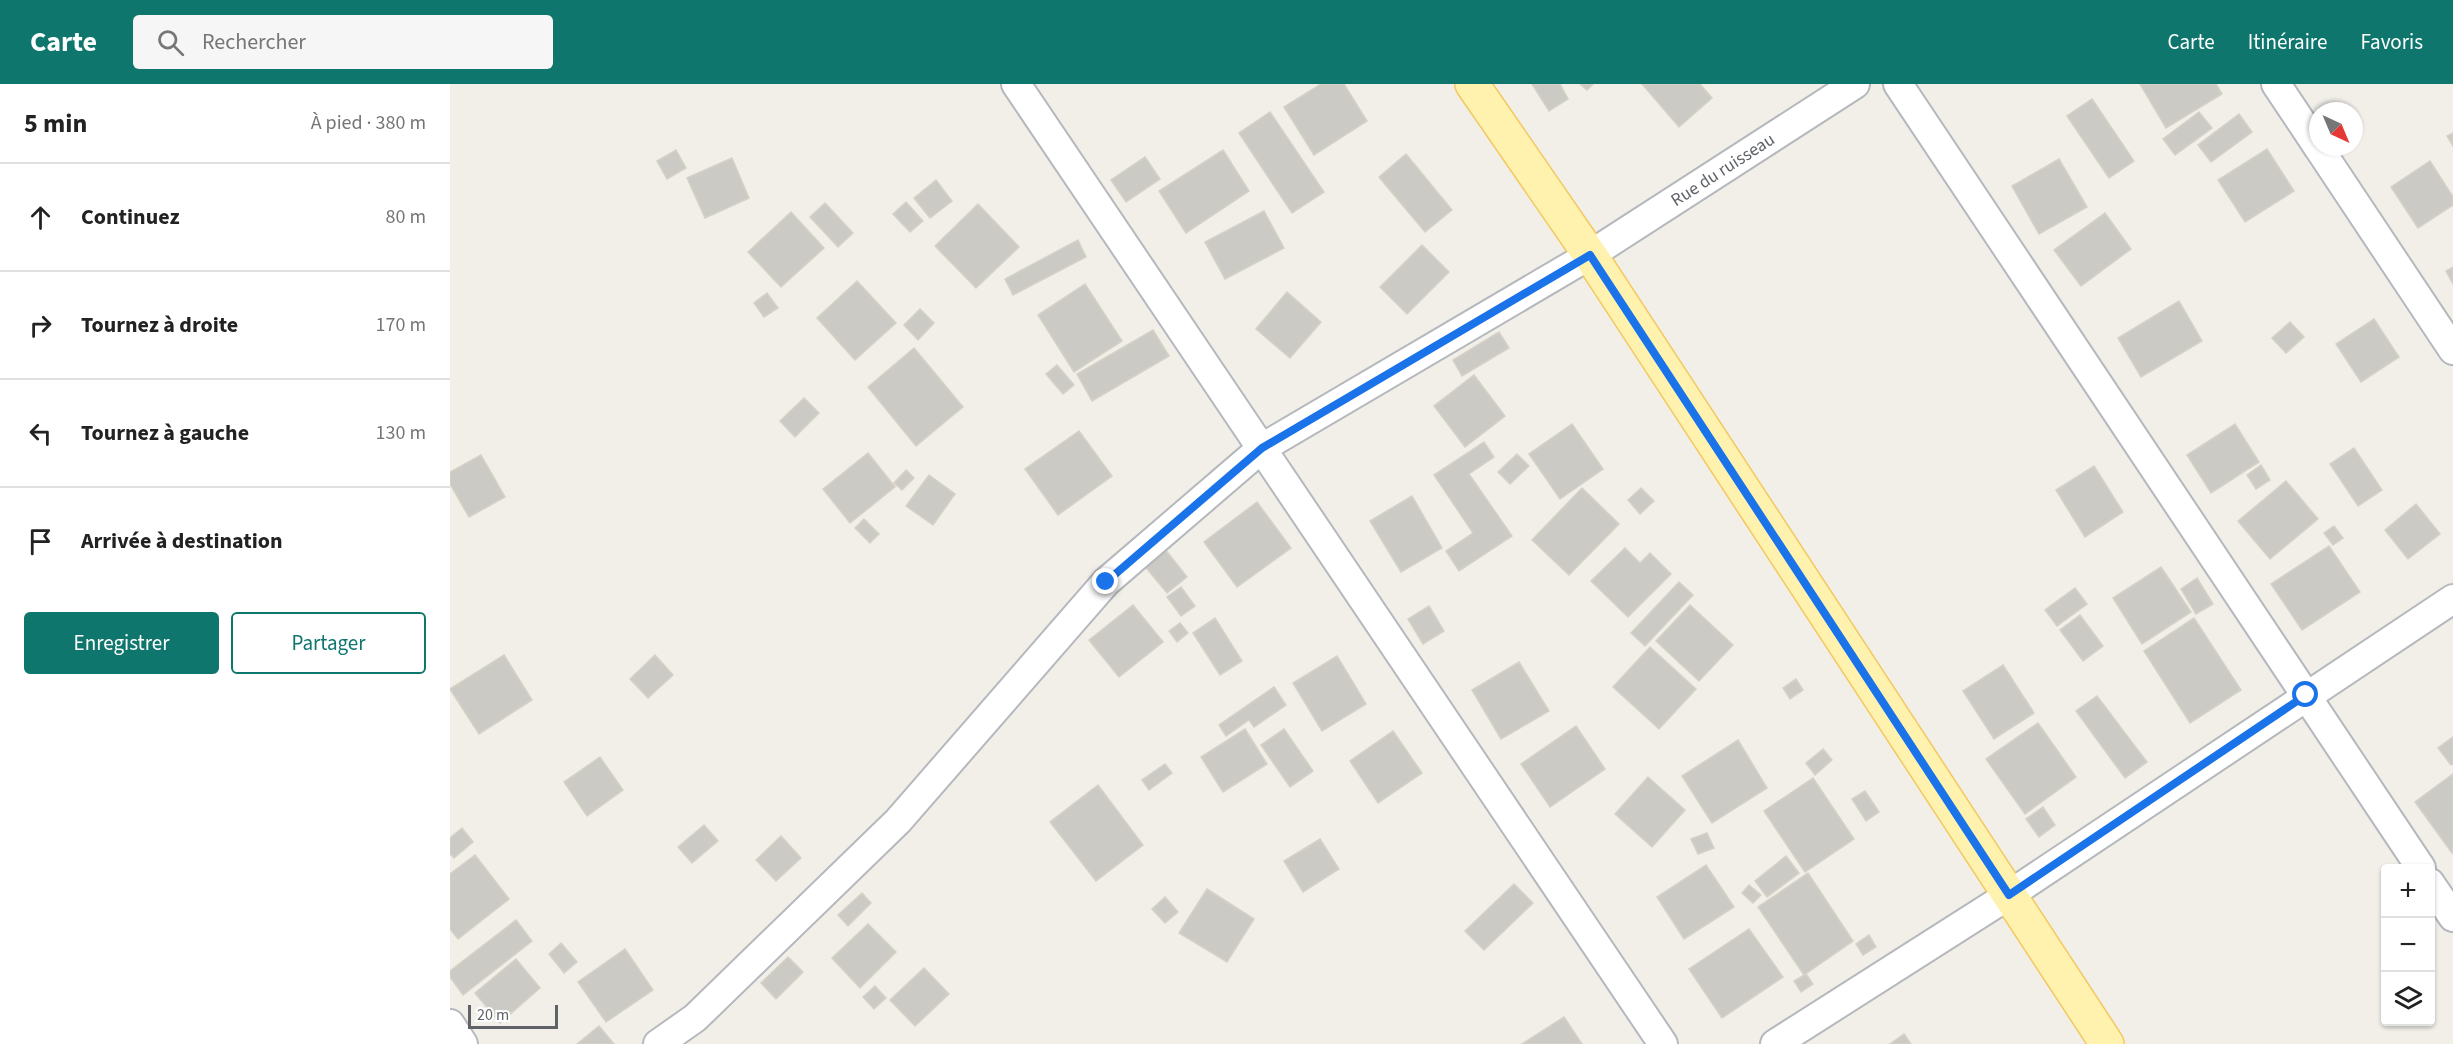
<!DOCTYPE html>
<html lang="fr">
<meta charset="utf-8">
<style>
body{margin:0;font-family:"Source Sans 3",sans-serif;background:#f6f6f6;color:#222}
.controls{position:absolute;right:18px;bottom:18px;display:grid;overflow:hidden;border-radius:6px;box-shadow:0 2px 4px #0004}
.controls button{width:54px;height:54px;display:grid;place-items:center;padding:0;border:0;border-bottom:2px solid #e0e0e0;background:#fff;color:#222;font:30px sans-serif}
.compass{position:absolute;left:1859px;top:18px;width:54px;height:54px;border-radius:50%;background:#fff;box-shadow:0 2px 4px #0004;rotate:136deg}
.scale{position:absolute;left:18px;bottom:15px;width:90px;box-sizing:border-box;padding-left:6px;border:3px solid #5f6368;border-top:0;font-size:16px;line-height:21px;white-space:nowrap;color:#5f6368;-webkit-text-stroke:4px #fff;paint-order:stroke}
.stop{position:absolute;width:18px;height:18px;margin:-14px;border:4px solid #1a73e8;border-radius:50%;background:#fff}
.stop.end{background:#1a73e8;border-color:#fff;box-shadow:0 2px 6px #0008}
.list{margin:0;padding:0;list-style:none}
h2{display:flex;justify-content:space-between;align-items:center;height:78px;margin:0;padding:0 24px;font-size:26px}
h2 small{font-size:20px;font-weight:400;color:#767676}
.list li{display:grid;grid-template-columns:39px 1fr auto;gap:18px;align-items:center;box-sizing:border-box;height:108px;padding:0 24px;border-top:2px solid #e0e0e0}
.list b{display:block;font-size:22px;white-space:nowrap}
.list em{font-size:20px;font-style:normal;color:#767676}
.actions{display:flex;gap:12px;padding:18px 24px}
.actions a{flex:1;padding:14px 0;border:2px solid #0f766e;border-radius:6px;text-align:center;font-size:21px;color:#0f766e}
.actions .main{background:#0f766e;color:#fff}
.icon{flex:none;width:33px;height:33px;fill:none;stroke:currentColor;stroke-width:2;stroke-linecap:round;stroke-linejoin:round}
.map{position:relative;flex:none;width:2003px;height:960px;overflow:hidden}
header{display:flex;align-items:center;gap:36px;box-sizing:border-box;height:84px;padding:0 30px;background:#0f766e;color:#fff}
header strong{font-size:28px}
nav{display:flex;gap:33px;margin-inline-start:auto;font-size:21px}
.search{width:420px;height:54px;background:#f6f6f6;display:flex;align-items:center;gap:15px;box-sizing:border-box;padding:0 21px;border-radius:6px;color:#767676;font-size:22px}
main{display:flex}
aside{flex:1;background:#fff}
.map>svg:first-child{display:block}
.building{fill:#cccac5;stroke:#d6d1c6;stroke-width:1.5}
.lines{fill:none;stroke-linecap:round;stroke-linejoin:round}
.street-casing{stroke:#b5b8bc;stroke-width:32}
.primary-casing{stroke:#f2c960;stroke-width:36}
.street{stroke:#fff;stroke-width:28}
.primary{stroke:#fff2af;stroke-width:33}
.route{stroke:#1a73e8;stroke-width:8}
.labels{text-anchor:middle;stroke-width:5;stroke-linejoin:round;paint-order:stroke}
.street-label{font-size:18px;fill:#5f6368;stroke:#fff}
</style>
<header>
<strong>Carte</strong>
<div class="search"><svg class="icon" aria-label="search" viewBox="0 0 24 24"><circle cx="10" cy="10" r="6"/><path d="M15 15l6 6"/></svg>Rechercher</div>
<nav><a>Carte</a><a>Itinéraire</a><a>Favoris</a></nav>
</header>
<main>
<aside>
<h2>5 min<small>À pied · 380 m</small></h2>
<ul class="list">
<li><svg class="icon" aria-label="ahead" viewBox="0 0 24 24"><path d="M12 20V5M6 11l6-6 6 6"/></svg><div><b>Continuez</b></div><em>80 m</em></li>
<li><svg class="icon" aria-label="right" viewBox="0 0 24 24"><path d="M7 20v-9h11M14 6l5 5-5 5"/></svg><div><b>Tournez à droite</b></div><em>170 m</em></li>
<li><svg class="icon" aria-label="left" viewBox="0 0 24 24"><path d="M17 20v-9H6M10 6l-5 5 5 5"/></svg><div><b>Tournez à gauche</b></div><em>130 m</em></li>
<li><svg class="icon" aria-label="arrive" viewBox="0 0 24 24"><path d="M6 21V4h12l-3 4 3 4H6"/></svg><div><b>Arrivée à destination</b></div></li>
</ul>
<div class="actions"><a class="main">Enregistrer</a><a>Partager</a></div>
</aside>
<div class="map">
<svg width="2003" height="960" viewBox="0 0 2003 960">
<rect width="100%" height="100%" fill="#f1efe8"/>
<path class="building" d="M871,0h23l23,37 -53,34 -30,-48z
M1082,0h28l8,15 -19,12z
M1130,0h13l-6,6z
M1192,0h58l12,14 -33,29z
M1690,0h76l6,10 -56,34z
M1642,15l42,62 -25,17 -42,-62z
M820,28l54,80 -32,21 -53,-80z
M1749,28l13,16 -37,27 -12,-16z
M1789,30l13,18 -41,30 -13,-17z
M2003,49v13l-6,-10z
M1817,65l27,42 -49,31 -27,-42z
M226,66l10,18 -19,11 -10,-18z
M773,66l26,41 -63,42 -27,-42z
M956,70l46,56 -27,22 -46,-55z
M695,73l15,22 -34,23 -15,-22z
M282,74l17,40 -44,20 -18,-40z
M1609,75l28,48 -48,27 -27,-48z
M1980,77l23,36v8l-35,23 -27,-41z
M486,96l16,21 -22,17 -16,-20z
M456,118l17,19 -13,11 -17,-18z
M375,119l28,30 -15,14 -28,-30z
M528,120l41,43 -43,41 -41,-42z
M814,127l20,37 -59,31 -20,-37z
M341,128l33,36 -43,39 -33,-35z
M1655,129l26,36 -50,37 -27,-36z
M628,156l8,17 -73,38 -8,-16z
M972,161l27,27 -42,42 -27,-27z
M2003,183v17l-7,-13z
M407,197l39,42 -41,37 -38,-42z
M635,200l37,57 -48,31 -36,-57z
M837,208l34,30 -31,36 -34,-29z
M317,209l11,15 -14,9 -10,-14z
M1729,217l23,40 -61,36 -23,-39z
M470,225l14,14 -16,17 -14,-15z
M1924,235l25,38 -38,25 -25,-38z
M1840,238l14,15 -18,16 -14,-15z
M703,246l16,26 -77,45 -15,-27z
M1049,248l10,16 -47,28 -9,-16z
M464,264l49,59 -47,39 -48,-59z
M607,281l17,20 -11,9 -17,-20z
M1024,291l31,41 -40,31 -31,-41z
M354,314l15,15 -24,24 -15,-16z
M1122,340l31,45 -43,30 -31,-45z
M1785,340l24,38 -48,31 -24,-38z
M629,347l33,45 -54,39 -33,-46z
M1034,358l10,15 -25,17 43,62 -53,35 -13,-20 27,-18 -39,-58z
M1904,364l28,42 -24,16 -28,-42z
M418,369l27,34 -45,36 -27,-34z
M1067,370l12,12 -19,18 -12,-12z
M31,371l24,42 -36,20 -19,-33v-12z
M1811,381l9,15 -14,9 -9,-14z
M1644,382l29,46 -38,25 -29,-47z
M456,386l8,8 -12,12 -8,-7z
M479,391l26,19 -22,31 -27,-19z
M1836,397l32,38 -48,40 -32,-38z
M1132,404l37,36 -50,51 -37,-35z
M1191,404l13,13 -14,13 -12,-14z
M962,412l30,52 -41,24 -31,-51z
M807,418l34,46 -54,39 -33,-45z
M1966,420l24,30 -32,25 -23,-29z
M414,435l15,15 -9,9 -15,-15z
M1884,442l9,12 -10,7 -9,-12z
M1879,462l31,46 -58,38 -31,-46z
M714,464l23,29 -20,16 -24,-29z
M1175,464l15,15 10,-10 21,21 -43,43 -37,-36z
M1711,483l30,45 -49,32 -29,-46z
M1747,494l16,26 -17,10 -15,-25z
M1229,498l14,13 -48,51 -14,-13z
M731,503l14,19 -14,10 -14,-19z
M1625,504l12,16 -30,22 -12,-16z
M683,521l30,37 -44,35 -30,-37z
M1240,521l43,40 -34,36 -43,-40z
M979,522l15,25 -21,13 -15,-25z
M1630,531l23,31 -20,15 -23,-31z
M765,534l27,43 -22,14 -27,-42z
M1744,534l47,72 -51,33 -46,-72z
M730,539l8,10 -11,9 -8,-11z
M1200,563l46,42 -37,40 -46,-42z
M54,571l28,45 -53,34 -29,-45z
M205,571l18,20 -25,23 -18,-19z
M887,572l29,48 -44,27 -29,-48z
M1069,578l30,49 -48,28 -29,-49z
M1553,581l31,48 -40,26 -31,-48z
M1346,595l7,11 -13,9 -7,-11z
M824,603l12,18 -32,22 -5,-7 -23,16 -7,-11z
M1647,612l50,66 -22,16 -49,-67z
M1588,639l38,54 -51,37 -39,-55z
M1126,642l29,43 -55,38 -29,-43z
M795,645l22,35 -44,28 -22,-35z
M834,645l29,42 -23,16 -29,-42z
M943,647l29,42 -44,30 -28,-42z
M2003,653v27l-2,1 -13,-17z
M1288,656l29,48 -55,35 -30,-47z
M1373,665l9,11 -17,15 -9,-12z
M150,673l23,33 -36,26 -23,-34z
M715,680l7,9 -23,17 -7,-10z
M2003,690v78l-1,1 -37,-51z
M1198,693l37,33 -33,37 -37,-33z
M1363,694l41,61 -49,33 -41,-61z
M648,701l45,60 -47,36 -46,-59z
M1415,707l14,21 -13,9 -14,-22z
M1593,723l12,18 -16,12 -13,-18z
M254,741l14,16 -26,22 -14,-16z
M12,744l11,14 -19,16 -4,-4v-16z
M1257,749l7,15 -16,6 -7,-15z
M331,752l20,22 -25,23 -20,-21z
M870,755l19,30 -36,23 -19,-31z
M25,771l34,44 -51,40 -8,-10v-55z
M1336,772l13,17 -32,24 -12,-16z
M1256,781l28,42 -50,32 -27,-42z
M1358,789l45,68 -49,34 -46,-68z
M1064,800l19,19 -49,47 -19,-19z
M1299,801l12,10 -8,8 -11,-10z
M757,805l47,30 -27,43 -48,-29z
M412,809l9,10 -23,23 -10,-11z
M715,813l13,15 -13,11 -13,-14z
M66,836l16,21 -69,54 -13,-18v-6z
M418,840l28,28 -36,36 -28,-30z
M1299,845l34,48 -61,41 -33,-49z
M1419,851l7,12 -13,8 -7,-11z
M111,859l16,19 -13,11 -15,-19z
M175,865l28,41 -47,32 -28,-40z
M338,873l15,15 -27,27 -15,-16z
M66,875l24,29 -40,35 -25,-30z
M474,884l25,26 -34,32 -25,-26z
M1356,890l7,10 -12,8 -7,-11z
M425,902l11,12 -12,11 -11,-12z
M1114,933l18,27h-60z
M149,942l15,18h-37z
M1454,950l7,10h-21z"/>
<g class="lines">
<defs>
<g id="street">
<path d="M566,0l647,960"/>
<path d="M1448,0l523,784"/>
<path d="M1826,0l42,63"/>
<path d="M1868,63l135,203"/>
<path d="M1980,799l23,34"/>
<path d="M0,940l13,20"/>
<path id="s1" d="M208,960l37,-26 203,-197 208,-239 156,-134 328,-193 265,-171"/>
<path d="M1325,960l234,-149 444,-296"/>
</g>
<path id="primary" d="M1022,0l118,171 517,789"/>
</defs>
<use href="#street" class="street-casing"/>
<use href="#primary" class="primary-casing"/>
<use href="#street" class="street"/>
<use href="#primary" class="primary"/>
</g>
<g class="lines">
<path class="route" d="M656,498l156,-134 328,-193 419,640 297,-200"/>
</g>
<g class="labels">
<g class="street-label">
<text dy="6" stroke="none"><textPath href="#s1" startOffset="1389">Rue du ruisseau</textPath></text>
</g>
</g>
</svg>
<div class="controls">
<button>+</button>
<button>−</button>
<button><svg class="icon" aria-label="layers" viewBox="0 0 24 24"><path d="M12 4l9 5-9 5-9-5zM3 14l9 5 9-5"/></svg></button>
</div>
<svg class="compass" viewBox="-18 -18 36 36"><path d="M0-13l5 13h-10z" fill="#e53935"/><path d="M0 13l5-13h-10z" fill="#767676"/></svg>
<div class="scale">20 m</div>
<div class="stop" style="left:1856px;top:611px"></div>
<div class="stop end" style="left:656px;top:498px"></div>
</div>
</main>
